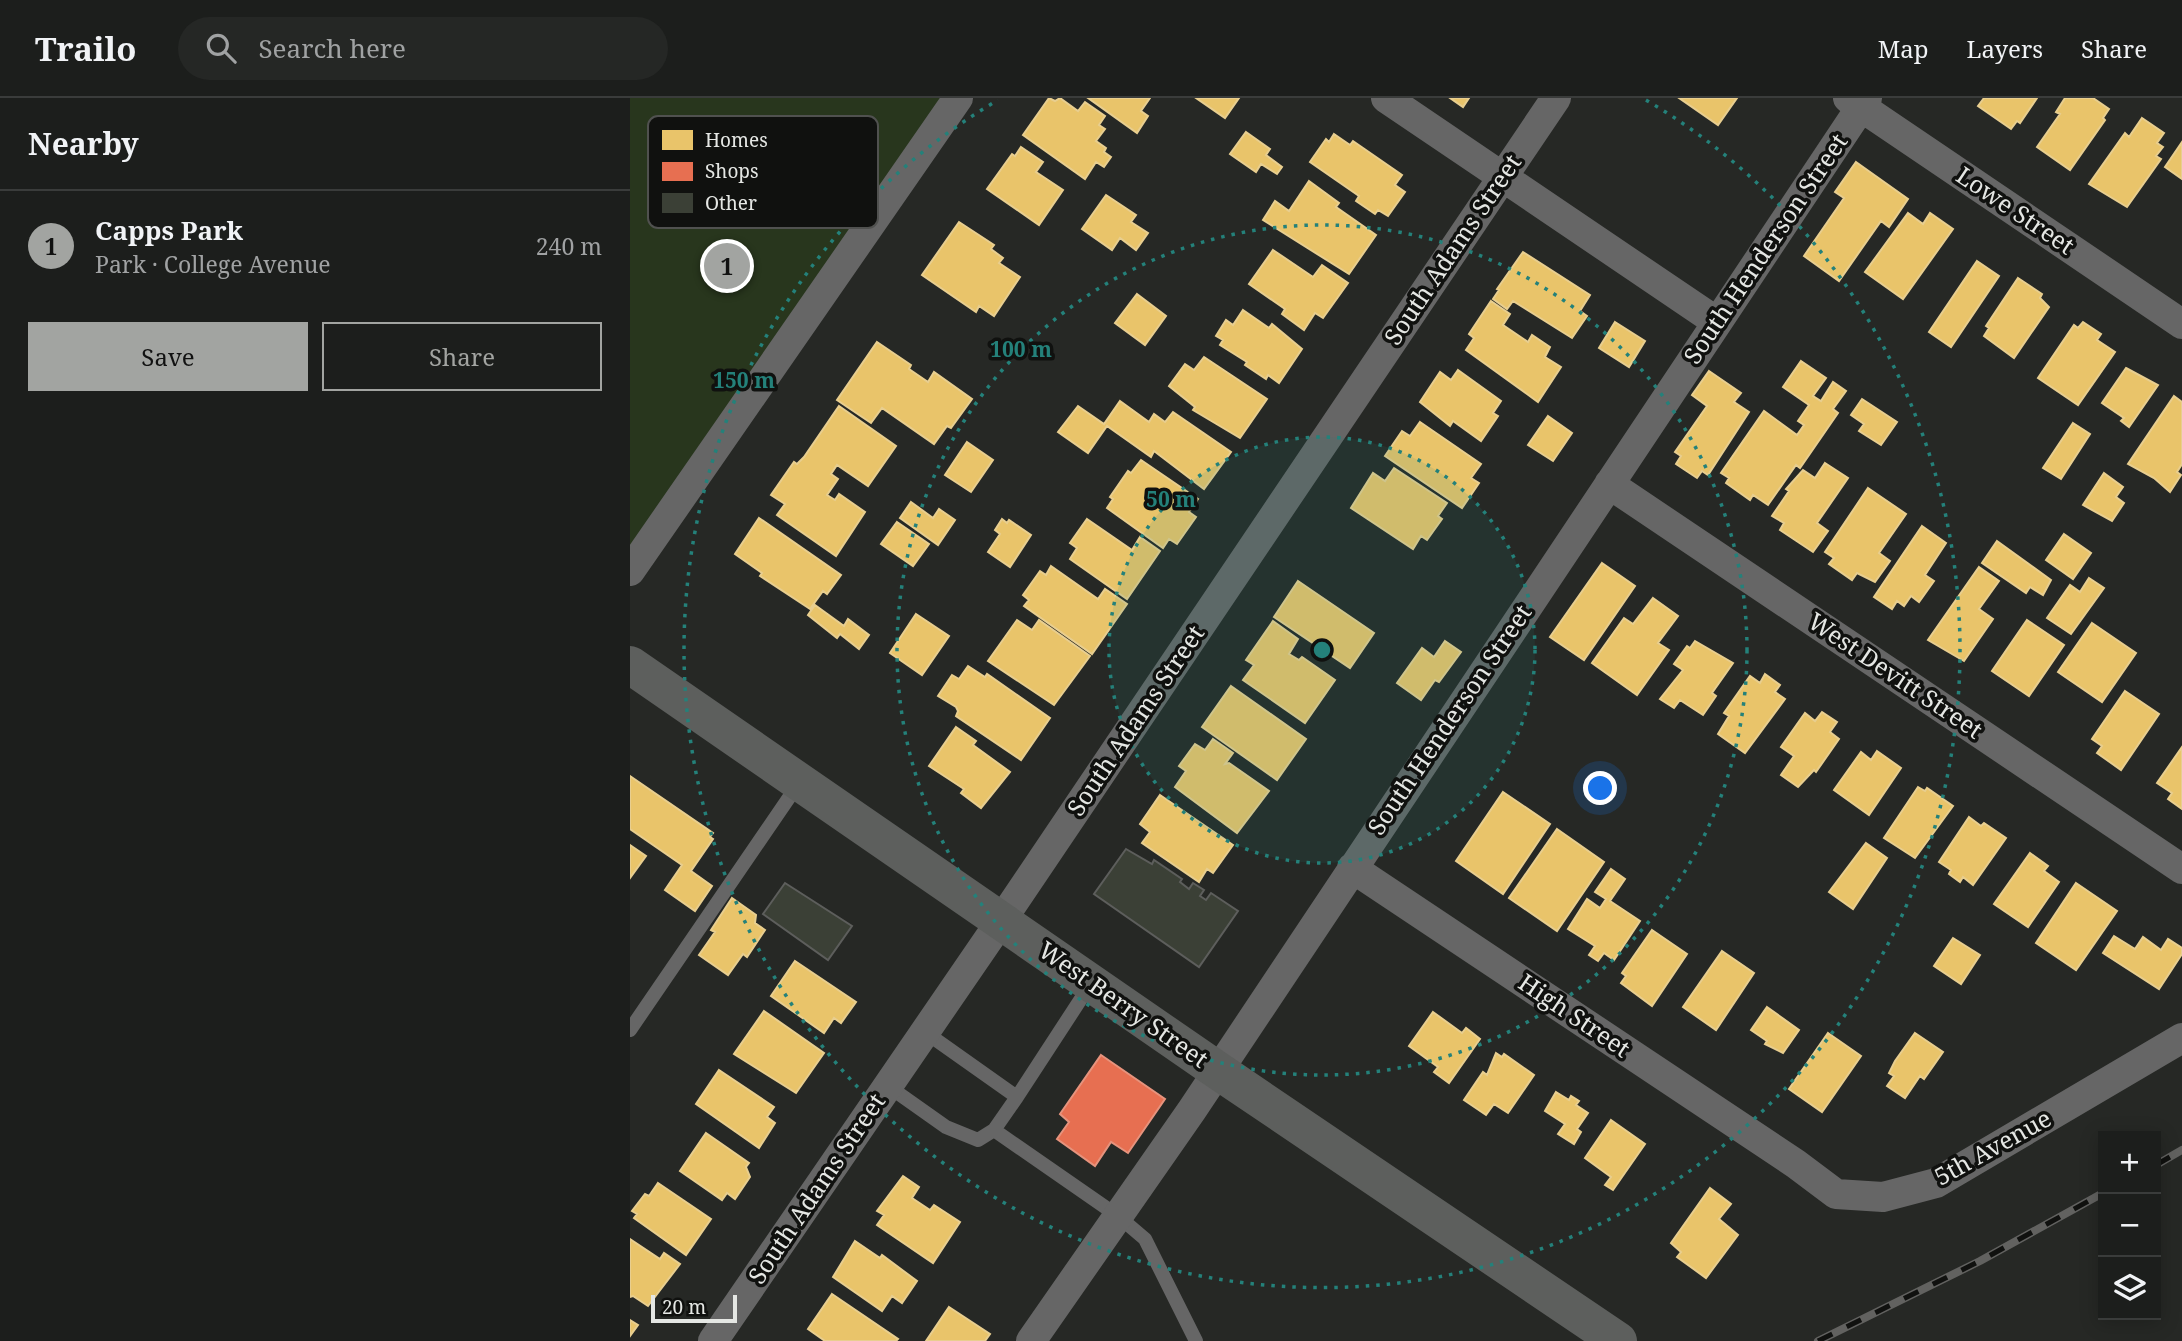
<!DOCTYPE html>
<meta charset="utf-8">
<style>
body{margin:0;font-family:"Noto Serif",serif;background:#252725;color:#f1f3f6}
.controls{position:absolute;right:21px;bottom:21px;display:grid;overflow:hidden;border-radius:0px;box-shadow:0 4px 18px #0003}
.controls button{width:63px;height:63px;display:grid;place-items:center;padding:0;border:0;border-bottom:2px solid #3a3c3b;background:#1c1e1c;color:#f1f3f6;font:35px sans-serif}
.scale{position:absolute;left:21px;bottom:18px;width:86px;box-sizing:border-box;padding-left:7px;border:4px solid #e5e7e4;border-top:0;font-size:19px;line-height:24px;white-space:nowrap;color:#e5e7e4;-webkit-text-stroke:5px #10110f;paint-order:stroke}
.you{position:absolute;left:971px;top:691px;width:24px;height:24px;margin:-18px;border:5px solid #fff;border-radius:50%;background:#1a73e8;box-shadow:0 0 0 10px #1a73e833}
.badge{display:grid;place-items:center;width:46px;height:46px;border-radius:50%;background:#a2a4a1;color:#111;font-size:23px;font-weight:700}
.pin{position:absolute;translate:-50% -50%;border:4px solid #fff;box-shadow:0 2px 7px #0006}
.list{margin:0;padding:0;list-style:none}
h2{display:flex;justify-content:space-between;align-items:center;height:91px;margin:0;padding:0 28px;font-size:30px}
h2 small{font-size:23px;font-weight:400;color:#a0a2a3}
.list li{display:grid;grid-template-columns:46px 1fr auto;gap:21px;align-items:center;box-sizing:border-box;height:112px;padding:0 28px;border-top:2px solid #3a3c3b}
.list b{display:block;font-size:26px;white-space:nowrap}
.list p{margin:0;font-size:23px;white-space:nowrap;color:#a0a2a3}
.list em{font-size:23px;font-style:normal;color:#a0a2a3}
.actions{display:flex;gap:14px;padding:21px 28px}
.actions a{flex:1;padding:16px 0;border:2px solid #a2a4a1;border-radius:0px;text-align:center;font-size:24px;color:#a2a4a1}
.actions .main{background:#a2a4a1;color:#111}
.icon{flex:none;width:38px;height:38px;fill:none;stroke:currentColor;stroke-width:2;stroke-linecap:round;stroke-linejoin:round}
.map{position:relative;flex:none;width:1552px;height:1243px;overflow:hidden}
header{display:flex;align-items:center;gap:42px;box-sizing:border-box;height:98px;padding:0 35px;background:#1c1e1c;border-bottom:2px solid #3a3c3b}
header strong{font-size:33px}
nav{display:flex;gap:38px;margin-inline-start:auto;font-size:24px}
.search{width:490px;height:63px;background:#252725;display:flex;align-items:center;gap:18px;box-sizing:border-box;padding:0 24px;border-radius:38px;color:#a0a2a3;font-size:26px}
main{display:flex}
aside{flex:1;background:#1c1e1c}
.map>svg:first-child{display:block}
.green{fill:#28361d}
.homes{fill:#e9c46a;stroke:#e8ce8f;stroke-width:2}
.shops{fill:#e76f51;stroke:#e6937d;stroke-width:2}
.building{fill:#3b4036;stroke:#5d5e5c;stroke-width:2}
.lines{fill:none;stroke-linecap:round;stroke-linejoin:round}
.service{stroke:#666;stroke-width:14}
.minor{stroke:#666;stroke-width:30}
.secondary{stroke:#5d5f5d;stroke-width:38}
.rail-casing{stroke:#626260;stroke-width:8}
.rail{stroke:#10110f;stroke-width:5;stroke-dasharray:16;stroke-linecap:butt}
.ring{fill:none;stroke:#24817a;stroke-width:3.5;stroke-dasharray:3.5 7}
.labels{text-anchor:middle;stroke-width:7;stroke-linejoin:round;paint-order:stroke}
.street-label{font-size:24px;fill:#e5e7e4;stroke:#10110f}
.key{fill:#10110f;stroke:#50514f;stroke-width:2}
.key-label{font-size:19px;fill:#e5e7e4}
.centre{fill:#24817a;stroke:#10110f;stroke-width:3.5}
.ring-label{font-size:21px;text-anchor:middle;font-weight:bold;fill:#24817a;stroke:#10110f;stroke-width:7;stroke-linejoin:round;paint-order:stroke}
</style>
<header>
<strong>Trailo</strong>
<div class="search"><svg class="icon" aria-label="search" viewBox="0 0 24 24"><circle cx="10" cy="10" r="6"/><path d="M15 15l6 6"/></svg>Search here</div>
<nav><a>Map</a><a>Layers</a><a>Share</a></nav>
</header>
<main>
<aside>
<h2>Nearby<small></small></h2>
<ul class="list">
<li><span class="badge">1</span><div><b>Capps Park</b><p>Park · College Avenue</p></div><em>240 m</em></li>
</ul>
<div class="actions"><a class="main">Save</a><a>Share</a></div>
</aside>
<div class="map">
<svg width="1552" height="1243" viewBox="0 0 1552 1243">
<rect width="100%" height="100%" fill="#262825"/>
<path class="green" d="M0,0h312l-312,450z"/>
<path class="homes" d="M419,0l6,3 5,-3 18,13 7,-9 20,14 -6,9 6,4 -9,12 10,7 -2,4 7,5 -7,10 -8,-5 -11,17 -62,-44z
M458,0h62l-9,13 7,5 -11,17z
M566,0h43l-14,20z
M820,0h19l-6,9z
M1049,0h58l-19,27z
M1354,0h53l-17,25 -3,-2 -6,8 -33,-23z
M1435,0h28l16,11 -6,9 2,2 -35,50 -33,-23 23,-33 -4,-2z
M1512,20l22,15 -7,10 6,4 -7,9 5,3 -34,48 -38,-23 36,-51 4,4z
M616,34l24,17 -4,6 16,12 -5,7 -16,-10 -5,8 -26,-18z
M704,36l16,11 3,-4 49,34 -7,10 10,7 -17,24 -10,-6 -3,4 -19,-13 3,-5 -49,-34 16,-23 3,3z
M1552,44v37l-17,-12z
M391,49l22,15 -7,10 27,18 -24,35 -52,-36 25,-35 3,2z
M1226,64l52,37 -19,28 -8,-6 -42,60 -35,-25 40,-58 -9,-6z
M679,83l30,22 -3,4 40,28 -27,39 -86,-54 12,-19 14,10z
M476,97l30,20 -5,7 17,11 -12,17 -16,-12 -8,12 -30,-21z
M1278,115l15,11 7,-11 23,16 -50,70 -38,-27z
M329,124l35,23 -3,4 12,9 -4,5 21,14 -26,39 -15,-10 -3,6 -54,-37z
M643,152l40,27 9,-12 26,18 -25,35 -8,-5 -11,17 -22,-16 3,-5 -36,-25z
M893,154l67,43 -10,16 7,5 -15,22 -59,-37 -6,8 -14,-10 6,-9 -2,-1z
M1347,163l22,15 -48,71 -22,-15z
M1388,180l24,16 -2,4 9,9 -35,51 -30,-22 5,-8 -3,-2z
M507,196l29,22 -21,29 -30,-22z
M861,203l19,13 -7,11 25,17 4,-7 18,12 -5,10 16,10 -23,35 -72,-52 8,-12 -5,-4z
M613,212l26,18 3,-4 30,25 -23,34 -11,-8 -2,4 -21,-14 2,-3 -27,-17 3,-5 -7,-4 10,-16 7,5z
M985,224l30,19 -16,26 -30,-19z
M1453,224l18,12 -4,6 18,12 -37,53 -40,-27 36,-53 4,3z
M247,244l34,23 -2,4 19,13 6,-10 38,27 -21,29 -4,-2 -13,18 -52,-36 -11,15 -34,-23z
M574,259l63,42 -27,39 -47,-28 2,-3 -26,-21 16,-22 9,6z
M1171,263l25,17 -13,18 8,5 12,-19 13,9 -13,18 5,4 -38,55 -4,-3 -28,40 -15,-10 -3,5 -24,-17 3,-5 -8,-5 43,-62 33,24 7,-10 -6,-4 11,-16 -26,-18z
M1496,270l32,17 -29,42 -8,-6 3,-3 -22,-15z
M828,272l43,31 -8,12 5,3 -17,25 -28,-20 -3,5 -30,-24 20,-30 11,8z
M1079,273l32,22 -7,9 15,10 -41,63 -6,-4 -5,7 -21,-14 5,-8 -6,-4 32,-46 -15,-11z
M1544,298l8,6v62l-5,8 4,3 -11,17 -16,-14 -26,-14z
M1232,301l35,23 -16,23 -22,-14 5,-7 -13,-9z
M490,303l29,21 5,-8 11,8 8,-10 58,40 -27,37 -50,-38 -3,6 -44,-31 -19,27 -30,-21 20,-26 26,18z
M209,308l57,40 -28,40 -31,-21 -6,9 7,5 -11,16 8,5 4,-6 26,18 -29,44 -59,-41 8,-11 -14,-9 23,-33 3,2 7,-7z
M918,318l24,17 -19,28 -25,-16z
M790,324l61,42 -10,14 8,5 -17,25 -77,-52 17,-25 8,5z
M1443,325l17,11 -29,45 -18,-11z
M337,344l26,18 -22,32 -26,-17z
M511,362l57,39 -9,13 7,5 -19,27 -8,-5 -6,9 -56,-40 6,-9 -3,-2 18,-26 3,2z
M1195,365l23,15 -31,45 11,8 -15,21 -33,-22 4,-7 -12,-7 17,-25 -3,-2 17,-19 12,8z
M764,370l53,35 -9,13 4,3 -15,21 -6,-4 -8,13 -62,-41 22,-35 12,8z
M1474,375l19,14 -7,10 8,6 -12,18 -29,-16z
M1238,390l38,26 -27,39 11,8 -15,21 -18,-9 -5,7 -23,-16 5,-6 -9,-6z
M281,404l22,16 6,-9 16,11 -17,25 -38,-27z
M129,420l82,57 -14,19 -4,-3 -13,18 -50,-33 2,-3 -27,-19z
M372,421l5,4 2,-3 22,15 -21,32 -22,-15 12,-18 -5,-4z
M457,421l45,31 8,-13 20,14 -33,48 -57,-40 7,-11 -7,-5z
M267,424l32,22 -16,22 -32,-22z
M1292,428l24,17 -21,32 9,6 -15,21 -8,-6 -7,10 -7,-5 -5,8 -18,-12z
M1434,436l27,19 -18,26 -27,-19z
M1367,443l54,39 -8,15 -13,-8 -4,6 -44,-30z
M972,465l33,23 -51,74 -34,-23z
M421,468l47,33 7,-10 22,15 -35,50 -68,-48 5,-6 -6,-5 17,-24 6,4z
M1349,469l20,14 -20,28 14,10 -29,42 -36,-21z
M1459,480l15,10 -33,46 -24,-16 23,-33 10,7z
M668,483l76,52 -24,35 -76,-51z
M1023,500l25,18 -20,27 11,7 -32,45 -45,-32 32,-45 9,6z
M185,507l29,21 4,-7 21,16 -10,14 -19,-15 -3,4 -29,-23z
M286,516l33,22 -27,39 -32,-22z
M387,522l15,10 7,-10 51,36 -36,49 -66,-44z
M1397,522l37,25 -35,51 -37,-25z
M643,523l25,18 -9,15 10,6 3,-3 33,23 -30,43 -62,-43 11,-15 -8,-5z
M1462,525l44,30 -34,49 -44,-30z
M815,543l16,11 -22,30 -4,-2 -14,20 -24,-17 25,-35 12,9z
M1065,543l38,22 -21,30 4,3 -13,19 -23,-15 -6,8 -14,-9 23,-29 -9,-6 13,-18 3,2z
M338,568l17,11 2,-3 63,44 -29,42 -65,-44 2,-5 -2,-4 -18,-11 14,-21 7,4z
M1135,576l15,11 -5,7 10,7 -40,54 -27,-19 11,-18 -5,-3 26,-37 10,7z
M601,588l75,53 -29,41 -75,-53z
M1495,593l34,23 -38,56 -24,-17 5,-7 -10,-7z
M1192,614l15,10 -7,10 9,7 -23,33 -2,-2 -16,17 -17,-12 13,-19 -13,-9 24,-34 10,8z
M326,629l20,14 -3,4 37,27 -29,36 -20,-15 3,-4 -35,-23z
M583,641l20,14 -8,11 4,-1 40,28 -32,42 -62,-46 11,-16 -7,-5 16,-22 10,6z
M1552,649v62l-14,-10 4,-6 -15,-10z
M1247,653l24,17 -32,47 -35,-25 27,-38 10,8z
M0,678l83,57 -3,4 3,2 -22,32 21,15 -17,25 -30,-21 17,-25 -52,-36z
M1288,689l7,4 2,-3 26,18 -38,52 -31,-20z
M873,694l47,32 -47,70 -47,-33z
M530,697l73,50 -20,28 -6,-4 -8,13 -57,-39 8,-11 -10,-8z
M1339,719l12,9 3,-3 22,15 -33,47 -10,-8 -3,5 -11,-8 2,-4 -12,-8z
M927,731l47,33 -47,69 -48,-33z
M1236,745l21,15 -34,51 -24,-17z
M0,747l16,11 -16,22z
M1400,755l18,13 -4,5 15,11 -31,45 -34,-23z
M981,771l14,10 -15,22 30,20 -26,39 -10,-7 -6,8 -9,-6 6,-9 -27,-17 19,-30 13,9 6,-9 -11,-7z
M1446,785l41,28 -41,59 -40,-27z
M102,800l24,17 -1,8 10,7 -18,27 -4,-3 -15,21 -29,-20 16,-23 -4,-2z
M1022,832l35,24 -35,52 -31,-23 5,-7 -4,-3z
M1484,838l21,13 8,-12 18,13 7,-11 14,9v6l-23,35 -56,-36z
M1323,840l27,17 -19,29 -27,-18z
M1092,853l32,22 -38,57 -33,-23z
M165,863l61,41 -15,21 -7,-5 -10,15 -53,-37z
M1137,909l32,23 -16,23 -18,-9 2,-3 -16,-11z
M134,913l60,42 -28,40 -62,-39z
M803,914l29,21 4,-5 14,11 -31,44 -15,-11 4,-5 -29,-21z
M1198,935l33,23 -39,56 -33,-23z
M1285,935l28,19 -19,27 -4,-3 -15,22 -18,-12 7,-10 -5,-3 6,-12z
M866,955l6,4 2,-3 30,21 -26,38 -14,-9 -8,11 -22,-15 19,-28 4,3z
M89,972l55,37 -7,10 8,6 -16,25 -63,-44z
M926,994l13,8 2,-4 8,5 -3,4 12,8 -11,16 4,3 -7,12 -16,-10 7,-10 -20,-13z
M981,1022l34,24 -32,46 -8,-5 6,-8 -26,-19z
M76,1035l43,30 -3,4 4,10 -15,22 -8,-6 -5,7 -42,-29z
M273,1078l16,11 -7,11 18,12 4,-5 26,17 -27,41 -56,-38 7,-10 -7,-4z
M28,1085l53,36 -25,36 -52,-37 3,-4 -5,-3 13,-17 4,2z
M1080,1090l21,16 -12,15 19,16 -32,43 -29,-21 4,-5 -10,-9z
M0,1141l30,20 4,-6 16,11 -32,42 -15,-10 -3,1z
M225,1143l25,17 2,-3 35,26 -15,22 -10,-7 -10,15 -49,-34z
M202,1196l66,45 -2,2h-71l-17,-12z
M319,1209l41,27 -5,7h-59z
M0,1222l8,5 -8,11z"/>
<path class="shops" d="M471,957l64,44 -37,54 -17,-11 -16,24 -38,-27 12,-17 -9,-8z"/>
<path class="building" d="M496,751l26,15 2,-4 28,19 -2,3 9,7 4,-6 11,7 -4,6 6,4 5,-7 27,18 -39,56 -105,-73z
M155,785l67,43 -24,34 -65,-46z"/>
<g class="lines">
<path class="service" d="M0,932l169,-247
M295,934l92,65 73,-112
M258,988l58,41 32,13 16,-10 23,-33
M364,1032l124,86 27,23 51,102"/>
<path class="minor" d="M756,0l331,224
M1218,0l334,226
M979,386l573,385
M0,473l328,-473
M722,770l444,296 40,30 47,3 53,-14 246,-145
M83,1243l288,-420 555,-823
M401,1243l161,-231 675,-1012"/>
<path class="secondary" d="M0,567l587,405 401,271"/>
<defs>
<path id="rail" d="M1526,1067l26,-15
M1188,1243l162,-80 123,-68"/>
</defs>
<use href="#rail" class="rail-casing"/>
<use href="#rail" class="rail"/>
</g>
<circle cx="692" cy="552" r="213" fill="#24817a" fill-opacity=".12"/>
<g class="ring">
<circle cx="692" cy="552" r="213"/>
<circle cx="692" cy="552" r="425"/>
<path d="M1016 2A638 638 0 1 1 368 2"/>
</g>
<g class="labels">
<g class="street-label">
<text transform="translate(1385 113) rotate(34)" y="8">Lowe Street</text>
<text transform="translate(1136 151) rotate(-56)" y="8">South Henderson Street</text>
<text transform="translate(823 152) rotate(-56)" y="8">South Adams Street</text>
<text transform="translate(1265 578) rotate(34)" y="8">West Devitt Street</text>
<text transform="translate(820 622) rotate(-56)" y="8">South Henderson Street</text>
<text transform="translate(506 623) rotate(-56)" y="8">South Adams Street</text>
<text transform="translate(493 907) rotate(35)" y="8">West Berry Street</text>
<text transform="translate(944 918) rotate(34)" y="8">High Street</text>
<text transform="translate(1363 1050) rotate(-29)" y="8">5th Avenue</text>
<text transform="translate(187 1091) rotate(-56)" y="8">South Adams Street</text>
</g>
</g>
<rect x="18" y="18" width="230" height="112" rx="10" class="key"/>
<rect x="32" y="32" width="31" height="20" fill="#e9c46a"/>
<rect x="32" y="64" width="31" height="19" fill="#e76f51"/>
<rect x="32" y="95" width="31" height="20" fill="#3b4036"/>
<g class="key-label">
<text x="75" y="49">Homes</text>
<text x="75" y="80">Shops</text>
<text x="75" y="112">Other</text>
</g>
<circle cx="692" cy="552" r="10" class="centre"/>
<g class="ring-label">
<text x="391" y="259">100 m</text>
<text x="114" y="290">150 m</text>
<text x="541" y="409">50 m</text>
</g>
</svg>
<div class="controls">
<button>+</button>
<button>−</button>
<button><svg class="icon" aria-label="layers" viewBox="0 0 24 24"><path d="M12 4l9 5-9 5-9-5zM3 14l9 5 9-5"/></svg></button>
</div>
<div class="scale">20 m</div>
<div class="you"></div>
<div class="pin badge" style="left:97px;top:168px">1</div>
</div>
</main>
